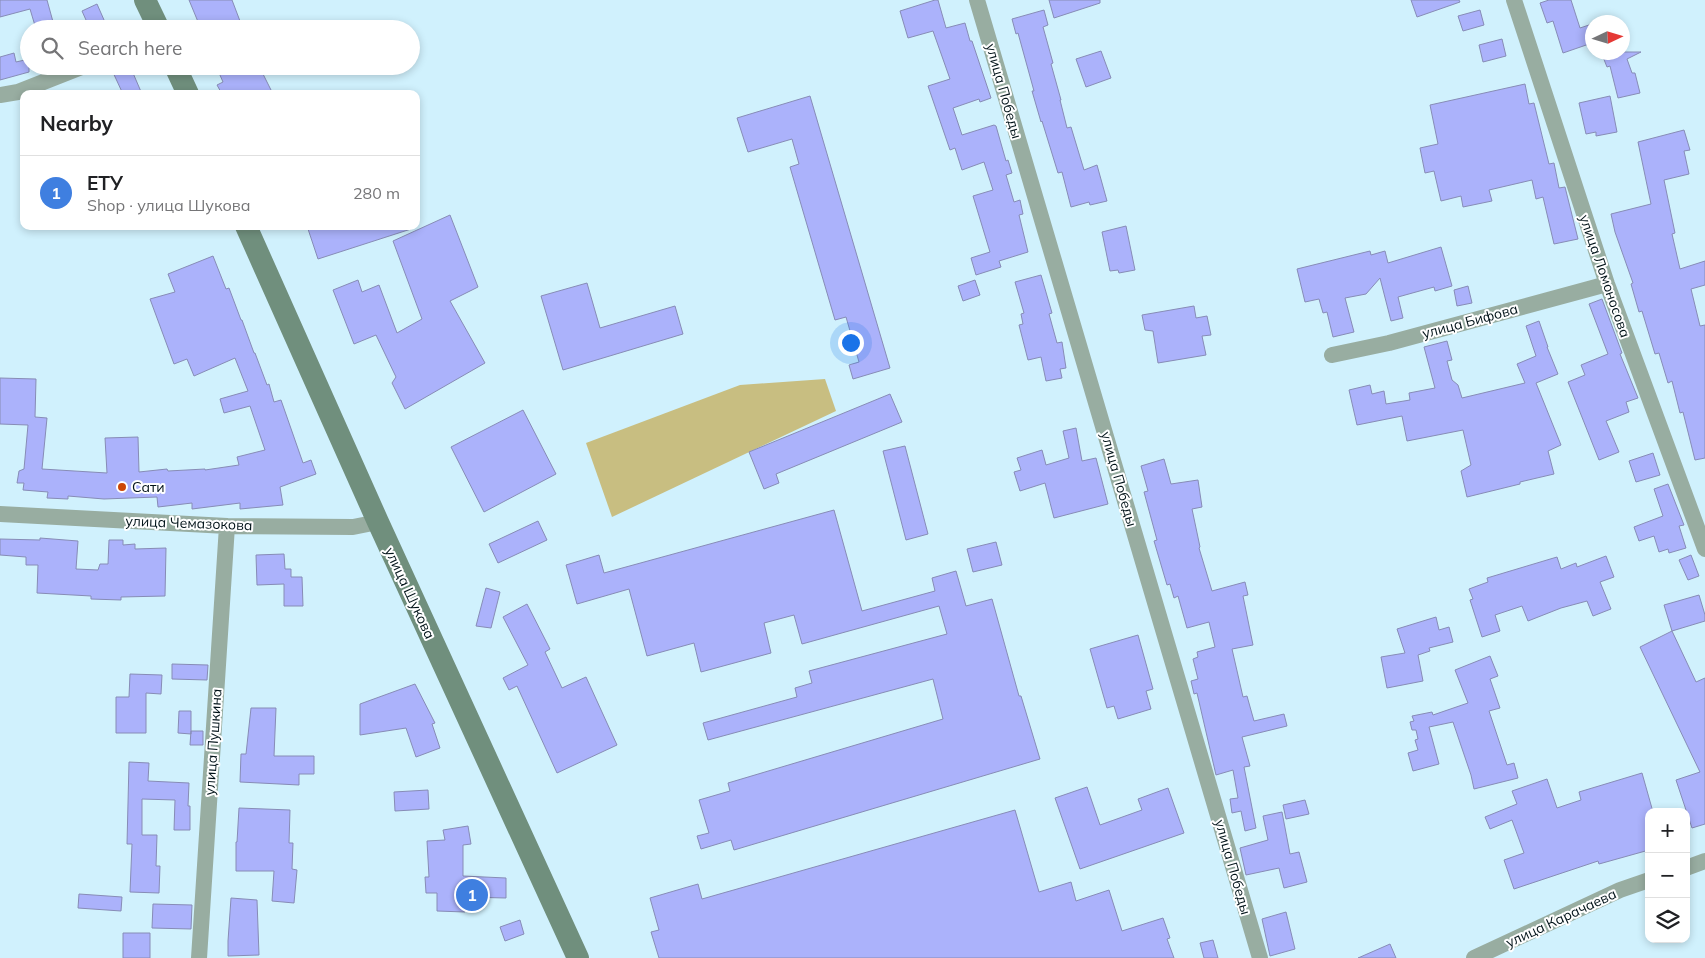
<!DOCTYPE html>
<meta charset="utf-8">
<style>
body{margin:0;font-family:Mulish,sans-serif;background:#f6f6f6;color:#202124}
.controls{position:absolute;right:15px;bottom:15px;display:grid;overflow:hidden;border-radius:10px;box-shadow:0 2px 8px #0003}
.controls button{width:45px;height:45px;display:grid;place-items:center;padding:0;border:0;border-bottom:1px solid #e0e0e0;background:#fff;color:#202124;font:25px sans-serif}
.compass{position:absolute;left:1585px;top:15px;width:45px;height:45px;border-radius:50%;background:#fff;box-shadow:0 2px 8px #0003;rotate:86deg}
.you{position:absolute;left:850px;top:342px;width:18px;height:18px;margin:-12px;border:4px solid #fff;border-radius:50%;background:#1a73e8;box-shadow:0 0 0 8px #1a73e833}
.badge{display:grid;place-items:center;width:32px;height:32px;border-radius:50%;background:#cc4605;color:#fff;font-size:16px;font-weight:700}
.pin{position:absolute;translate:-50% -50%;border:2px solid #fff;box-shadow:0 1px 5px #0006}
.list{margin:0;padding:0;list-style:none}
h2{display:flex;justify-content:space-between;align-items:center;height:65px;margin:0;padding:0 20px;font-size:21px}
h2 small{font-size:16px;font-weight:400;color:#757577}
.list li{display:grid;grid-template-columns:32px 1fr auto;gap:15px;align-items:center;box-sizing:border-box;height:75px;padding:0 20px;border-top:1px solid #e0e0e0}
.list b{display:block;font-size:19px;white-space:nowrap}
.list p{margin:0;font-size:16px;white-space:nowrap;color:#757577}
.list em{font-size:16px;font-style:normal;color:#757577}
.icon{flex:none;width:28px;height:28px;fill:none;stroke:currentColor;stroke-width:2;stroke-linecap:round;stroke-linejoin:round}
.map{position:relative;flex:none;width:1705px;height:958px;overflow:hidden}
.search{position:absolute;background:#fff;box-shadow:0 2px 8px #0003;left:20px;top:20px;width:400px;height:55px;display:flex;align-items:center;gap:12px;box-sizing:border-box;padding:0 18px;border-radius:28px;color:#757577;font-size:19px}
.panel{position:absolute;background:#fff;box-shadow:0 2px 8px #0003;left:20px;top:90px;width:400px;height:140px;border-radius:10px}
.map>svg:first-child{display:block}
.green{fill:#c8be81}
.building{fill:#abb2fb;stroke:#878cb6}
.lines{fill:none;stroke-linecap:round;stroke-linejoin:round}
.street{stroke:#98ada1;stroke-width:16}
.secondary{stroke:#708f7d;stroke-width:22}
.poi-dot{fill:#cc4605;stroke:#fff;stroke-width:2}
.labels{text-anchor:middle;stroke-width:4;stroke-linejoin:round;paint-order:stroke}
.street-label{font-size:14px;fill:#001218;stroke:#fff}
.poi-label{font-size:14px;fill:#001218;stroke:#fff;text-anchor:start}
</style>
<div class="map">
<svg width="1705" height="958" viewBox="0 0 1705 958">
<rect width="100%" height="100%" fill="#d0f1fd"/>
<path class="green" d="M825,379l11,32 -224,106 -26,-74 154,-58z"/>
<path class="building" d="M0,0h47l8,29h-19l-6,-20 -30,8z
M189,0h43l11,29h-42z
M935,0h3l8,28 19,-5 5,18h2l19,57 -11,4 -1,-3 -26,9 9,27 32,-10 2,1 10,35 2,-1 4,13 -6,2 8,27 6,-2 3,14 -4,1 9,37 -29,9 2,6 -25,8 -5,-17 19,-6 -17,-56 20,-6 -9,-28 -22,8 -7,-22 -5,2 -22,-64 22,-7 -17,-48 -25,7 -8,-27z
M1049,0h51v3l-46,15z
M1411,0h48l1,2 -43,15z
M1549,0h22l9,28 12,-4v19l-29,10 -10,-32 -6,2 -7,-20z
M97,4l11,25h-18l-8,-18z
M1044,10l4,15 -5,2 10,36 -2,1 10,36h-1l7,28 4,-1 13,43 13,-5 10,36 -17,4 -1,-3 -18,5 -9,-35 -4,1 -16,-52 -1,1 -9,-31h2l-16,-58 -2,1 -4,-15z
M1480,10l4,15 -21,6 -5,-15z
M1502,39l4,17 -23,6 -4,-17z
M1101,51l10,27 -25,9 -10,-28z
M1601,52h40l-14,7 5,14h3l5,20 -22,5 -8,-32 -3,1z
M14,53l2,9 13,-3v13l-29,8v-23z
M110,66h20l12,28h-19z
M216,66h43l14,28h-51l-5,-9 6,-3z
M1525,84l4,20 5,-1 15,61 5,-1 5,25 6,-1 13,52 -24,5 -11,-47 -7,2 -4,-19 -43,10 3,11 -29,6 -2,-11 -20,5 -7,-30 -9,2 -5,-25 18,-4 -8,-39z
M810,96l80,272 -37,11 -4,-14 10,-3 -13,-45 -11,3 -45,-153 9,-3 -7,-25 -44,13 -11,-34z
M1610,96l7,36 -21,4v-4l-10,2 -7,-31z
M1684,130l6,20 -6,1 5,23 -25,6 11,53 -3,1 8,35 25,-8v24l-14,4 9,37 5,-1v133l-10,2 -12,-48 -3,1 -8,-32 -4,2 -9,-30 -4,1 -13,-43 -3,1 -8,-28 2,-1 -18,-51 -4,-18 40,-10 -13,-62z
M450,215l28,72 -28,14 35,62 -80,46 -13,-26 4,-6 -20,-42 -22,9 -21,-54 25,-10 4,12 17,-7 18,48 25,-14 -29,-78z
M307,226h103l1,3 -93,30z
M1126,226l9,44 -16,3 -1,-3 -8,1 -8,-39z
M1441,247l11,39 -17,5 -1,-4 -36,10 5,21 -12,3 -11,-43 -14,16 -21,4 9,34 -21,5 -6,-25 -4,1 -4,-14 -14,3 -8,-33 73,-18 1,4 14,-4 3,12z
M213,256l13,33 3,-1 12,32h1l12,33h1l12,32 2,-1 5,18 7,-2 22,63 8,-3 5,14 -36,13 3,18 -43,4v-6l-48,6v-6l-34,4 -1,-10 -53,2 -36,-3v3l-21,-1 1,-6 -25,-2 1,-7h-7l2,-12 5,-2 4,-44 -28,-1v-46l36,1 -1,38 12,1 -5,51 65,4 -2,-35 33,-1 1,35 28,-3 1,2 37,-2v1l34,-5 -2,-8 28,-7 -15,-44 -26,7 -4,-14 28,-8 -13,-33 -41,18 -7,-17 -13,5 -24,-65 25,-7 -7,-18z
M1041,275l11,38 -3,1 8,29 5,-1 4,26 -6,1 2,9 -16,3 -5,-24 -13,3 -9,-35 4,-1 -2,-10 3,-1 -9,-31z
M975,280l5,15 -17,6 -5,-15z
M587,283l13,45 75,-22 8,28 -120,36 -22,-74z
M1468,286l4,17 -15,3 -3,-16z
M1602,299l20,54 -2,1 18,44 -12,4 3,10 -23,9 13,31 -20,8 -31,-78 17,-7 -4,-10 27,-11 -19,-50z
M1194,306l2,12 11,-2 4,19 -9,1 4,19 -48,8 -5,-32 -8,-1 -3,-15z
M1539,321l9,26h-1l11,27 -22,9 25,62 -13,6 6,23 -34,8v2l-53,13 -6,-26 10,-6 -8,-35 -56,11 -5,-25 -45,9 -8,-35 21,-5 2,9 12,-3 2,13 24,-4 -1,-7 26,-5 -11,-41 23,-6 5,19 -5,1 5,19 6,5 4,13 63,-15 -8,-19 19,-8 -10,-30z
M890,394l12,28 -126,52 3,9 -15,6 -15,-37z
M523,410l33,64 -72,38 -33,-65z
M1076,428l6,33 14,-3 12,46 -54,14 -9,-35 -25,8 -6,-19 7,-2 -4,-12 25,-8 4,15 23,-7 -6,-27z
M905,446l23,88 -22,6 -23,-89z
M1653,453l7,22 -24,7 -7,-21z
M1164,459l7,25 27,-4 4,27 -10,2 8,38 -1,1 13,43 33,-9 3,13 -5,1 10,49 -21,4 11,48 4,-1 7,25 30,-7 3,12 -45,11 8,29 -6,1 12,61 -11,3 -4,-20 -9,2 -2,-14 8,-1 -5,-28 -17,5 -19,-82 -3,1 -3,-13 7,-2 -5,-20 5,-2 -1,-5 18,-5 -6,-25 -22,6 -9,-32 -4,2 -4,-14 -3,1 -13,-44 3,-1 -13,-48 4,-1 -7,-25z
M1668,484l16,41 -5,1 7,22 -17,5 -1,-4 -9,3 -5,-16 -15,5 -5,-14 29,-11 -9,-27z
M834,510l28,101 73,-20 -3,-13 24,-7 10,35 26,-7 27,97h2l19,63 -306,91 -3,-10 -30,9 -4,-13 12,-3 -10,-33 31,-9 -2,-8 215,-64 -10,-40 -225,61 -5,-17 94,-26 -2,-9 17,-5 -3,-12 138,-37 -8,-28 -137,38 -8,-29 -30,8 7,30 -70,19 -7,-29 -47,13 -18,-67 -52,15 -11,-39 33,-10 5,18z
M538,521l9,19 -49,23 -9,-19z
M40,538l38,3 -2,28 22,1 2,-6h8l1,-24h14v5l12,-1v5l31,-1 -1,48 -44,1v3l-30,-1v-3l-54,-3 1,-28h-12v-8l-26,-2v-16l40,1z
M996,542l6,23 -29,7 -6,-23z
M284,554l1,15h6v8h11l1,29h-19v-22l-27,1 -1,-30z
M1691,555l8,21 -11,4 -9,-20z
M1606,556l8,21 -14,5 11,27 -18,7 -6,-15 -26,7 -33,13 -6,-15 -27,9 5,16 -18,6 -12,-37 3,-1 -4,-10 19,-7 -1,-4 70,-21 4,12 15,-6 1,4z
M486,588l14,4 -9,36 -15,-2z
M1699,595l6,20v6l-33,10 -8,-26z
M527,604l23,45 -5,3 17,36 24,-11 31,68 -60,28 -40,-87 -8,4 -6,-12 25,-13 -25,-48z
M1436,617l3,13 10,-3 4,15 -24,6 1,3 -12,4 5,26 -36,7 -6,-31 24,-4 -8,-24z
M1672,631l24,51 9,-4v146l-13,4 -16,-48 24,-8 -60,-125z
M1138,635l15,54 -7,2 5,18 -33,10 -4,-13 -7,2 -17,-59z
M1490,656l8,20 -8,3 10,29 -11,3 18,54 7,-2 4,15 -44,11 -3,-14 -18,-53 -24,5 10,37 -26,7 -5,-18 10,-3 -3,-10 3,-1 -2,-9h-4l-2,-8 4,-1 -2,-5 20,-4 1,3 35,-12 -13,-33z
M172,664l36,1 -1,15 -35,-1z
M130,674l32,1 -1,19 -15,-1v40h-30v-36h13z
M415,684l20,39 -3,1 8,24 -24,9 -10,-29 -46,7v-31z
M251,708h25l-2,48h40v18h-15v11l-59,-3 1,-28h5z
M179,711h12v23l-13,-1z
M191,731h12v14h-13z
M129,762l20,1 -1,18 41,2 -1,23h2v24h-16l1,-30 -33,-1v36h15l-1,31h4l-1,27 -29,-1 2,-48h-5z
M1642,773l11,39h-4v38l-50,14 -1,-3 -84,28 -10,-29 20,-7 -12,-33 -22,9 -5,-12 32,-13 -5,-13 35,-12 10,29 24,-8 -2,-8z
M1087,787l13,38 42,-15 -4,-11 30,-11 16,45 -104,36 -25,-71z
M428,790l1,19 -34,2 -1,-19z
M1305,800l4,14 -23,5 -3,-14z
M239,808l51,2 -1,33h4l-1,26 5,1 -3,33 -22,-2 2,-30h-38v-29h1z
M1015,810l24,82 32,-10 5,19 33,-11 13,41 41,-13 7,20 -3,1 7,19h-515l-8,-26 8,-2 -9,-32 48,-14 4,15z
M1282,812l8,42 9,-2 8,30 -23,6 -5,-20 -33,7 -6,-27 28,-8 -5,-24z
M468,826l3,18 -8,1v31l43,2v20l-41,-1v15l-28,-1v-18h-11l-1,-16h4l-2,-36 18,-1 -2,-10z
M79,894l43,3 -1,14 -43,-3z
M231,898l26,2 2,55 -31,1v-15z
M153,904l39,1 -1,24 -39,-1z
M1286,912l9,37 -25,7 -8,-37z
M520,920l4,14 -19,7 -5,-14z
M123,933h27v25h-27z
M1213,940l5,18h-14l-4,-15z
M1390,944l6,14h-38z"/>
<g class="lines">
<path class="street" d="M977,0l283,958
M1514,0l93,284 98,265
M0,95l18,-3 66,-26
M1332,355l57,-12 218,-59
M0,514l227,12 126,1 25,-5
M1686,868l19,-7
M199,958l28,-432
M1474,958l146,-68 29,-10"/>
<path class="secondary" d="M145,0l14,29
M175,66l13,28
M246,226l132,296 200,436"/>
</g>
<circle class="poi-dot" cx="122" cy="487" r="5"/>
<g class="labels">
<g class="street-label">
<text transform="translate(1004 91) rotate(74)" y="5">улица Победы</text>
<text transform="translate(1605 276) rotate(71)" y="5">улица Ломоносова</text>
<text transform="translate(1470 321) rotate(-15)" y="5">улица Бифова</text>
<text transform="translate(1119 479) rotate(74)" y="5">улица Победы</text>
<text transform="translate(189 523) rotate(2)" y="5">улица Чемазокова</text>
<text transform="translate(410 593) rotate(65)" y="5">улица Шукова</text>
<text transform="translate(213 742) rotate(-86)" y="5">улица Пушкина</text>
<text transform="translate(1233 867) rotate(74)" y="5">улица Победы</text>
<text transform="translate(1561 918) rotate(-25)" y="5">улица Карачаева</text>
</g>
<g class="poi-label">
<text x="132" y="492">Сати</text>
</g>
</g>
</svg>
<div class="controls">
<button>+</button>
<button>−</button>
<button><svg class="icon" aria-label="layers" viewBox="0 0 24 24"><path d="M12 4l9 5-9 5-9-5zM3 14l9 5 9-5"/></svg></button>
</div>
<svg class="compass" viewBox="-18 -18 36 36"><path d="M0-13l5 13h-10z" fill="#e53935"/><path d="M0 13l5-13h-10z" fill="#757577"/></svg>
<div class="you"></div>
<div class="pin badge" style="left:472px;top:895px;background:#3f7fe0">1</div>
<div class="search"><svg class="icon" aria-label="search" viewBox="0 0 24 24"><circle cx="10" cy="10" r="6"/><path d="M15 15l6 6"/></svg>Search here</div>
<section class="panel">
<h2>Nearby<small></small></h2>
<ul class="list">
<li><span class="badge" style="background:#3f7fe0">1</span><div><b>ЕТУ</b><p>Shop · улица Шукова</p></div><em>280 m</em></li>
</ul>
</section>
</div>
